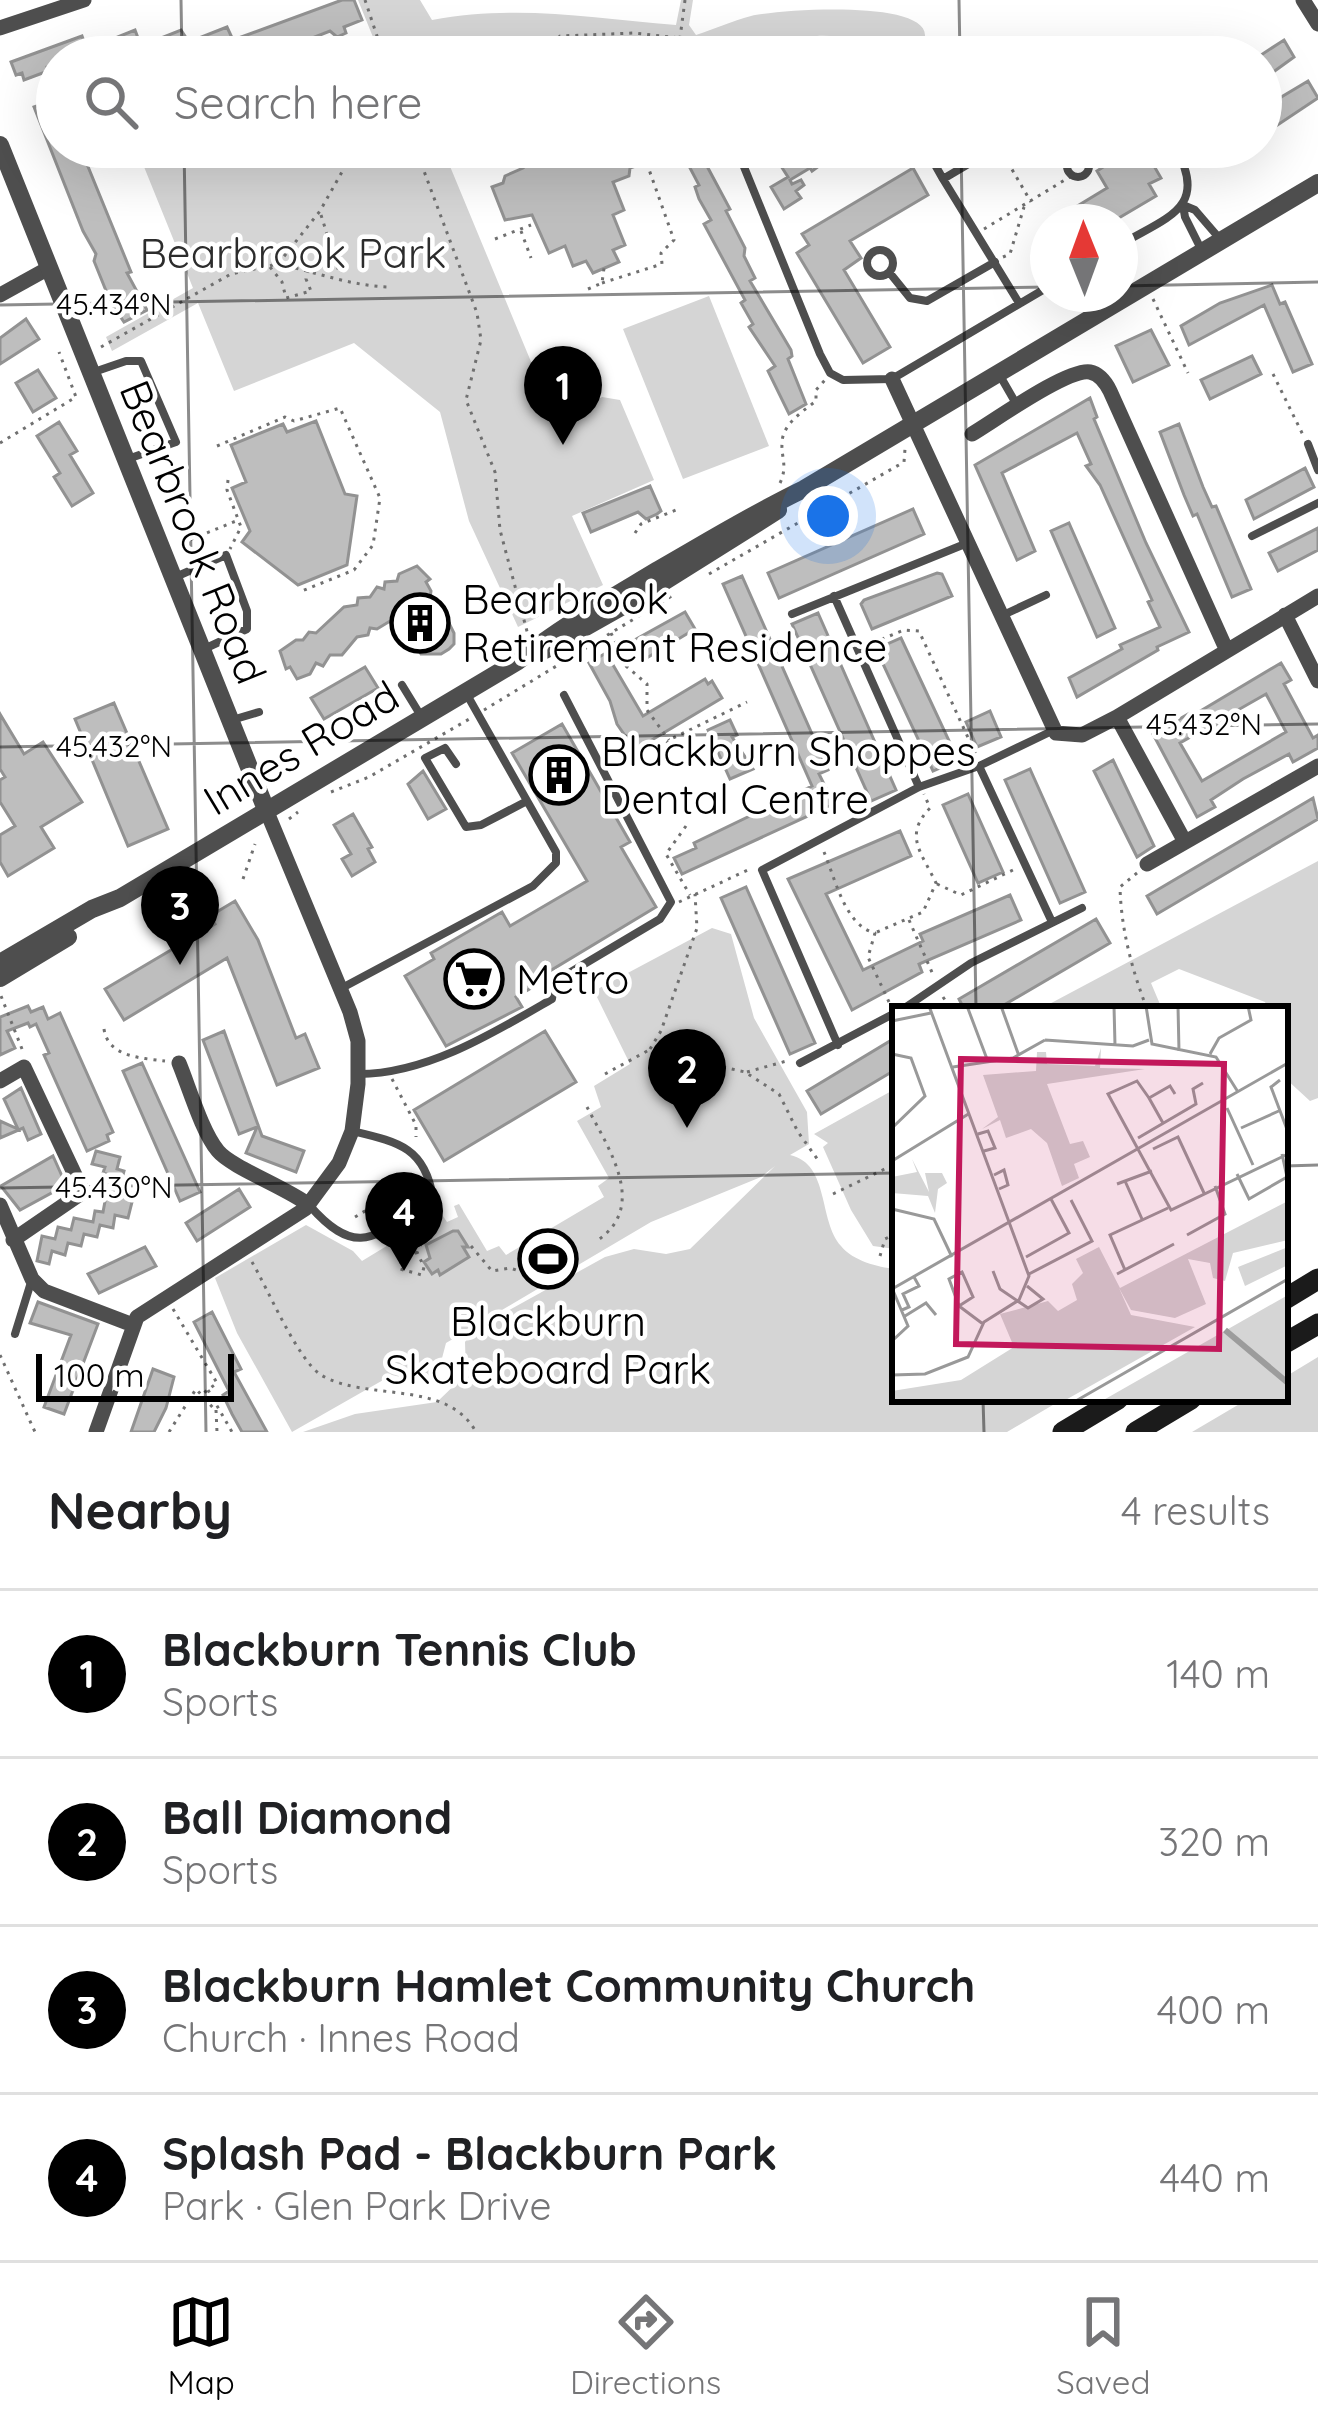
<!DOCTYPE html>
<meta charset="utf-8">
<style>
body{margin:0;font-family:Quicksand,sans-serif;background:#f2f2f2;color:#202124}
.compass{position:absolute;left:1030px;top:204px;width:108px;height:108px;border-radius:50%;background:#fff;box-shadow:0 12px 48px #0002;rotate:359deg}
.scale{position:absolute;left:36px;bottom:30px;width:198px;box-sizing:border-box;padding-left:12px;border:6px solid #000;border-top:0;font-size:33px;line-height:42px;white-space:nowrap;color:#000;-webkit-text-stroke:9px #fff;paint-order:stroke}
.you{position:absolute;left:828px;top:516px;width:42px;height:42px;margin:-30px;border:9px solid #fff;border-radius:50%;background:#1a73e8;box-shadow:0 0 0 18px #1a73e833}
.badge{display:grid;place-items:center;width:78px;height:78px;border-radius:50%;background:#000;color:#fff;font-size:39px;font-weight:700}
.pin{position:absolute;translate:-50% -99px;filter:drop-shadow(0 3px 6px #0008)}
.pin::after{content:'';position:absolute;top:63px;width:42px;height:36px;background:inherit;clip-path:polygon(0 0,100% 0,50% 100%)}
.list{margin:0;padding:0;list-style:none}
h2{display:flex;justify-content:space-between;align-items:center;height:156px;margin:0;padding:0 48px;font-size:51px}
h2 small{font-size:39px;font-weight:400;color:#757577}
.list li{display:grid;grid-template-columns:78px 1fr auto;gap:36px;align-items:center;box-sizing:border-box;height:168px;padding:0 48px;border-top:3px solid #e0e0e0}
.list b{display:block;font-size:45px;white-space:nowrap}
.list p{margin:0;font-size:39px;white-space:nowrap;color:#757577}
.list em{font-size:39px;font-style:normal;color:#757577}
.icon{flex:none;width:66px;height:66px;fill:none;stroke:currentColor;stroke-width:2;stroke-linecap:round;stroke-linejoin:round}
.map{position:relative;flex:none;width:1318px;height:1432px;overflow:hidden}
.search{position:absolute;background:#fff;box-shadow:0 12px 48px #0002;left:36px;right:36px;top:36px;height:132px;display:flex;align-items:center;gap:30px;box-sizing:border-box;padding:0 42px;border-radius:66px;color:#757577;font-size:45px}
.sheet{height:828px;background:#fff}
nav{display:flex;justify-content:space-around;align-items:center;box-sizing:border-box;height:168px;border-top:3px solid #e0e0e0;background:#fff;font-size:33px;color:#757577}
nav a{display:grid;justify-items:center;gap:6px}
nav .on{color:#000}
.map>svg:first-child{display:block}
.green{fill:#d5d5d5}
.building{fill:#bebebe;stroke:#929292;stroke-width:3;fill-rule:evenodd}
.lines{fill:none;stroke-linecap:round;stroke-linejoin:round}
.path{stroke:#707070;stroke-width:3;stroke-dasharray:3 6;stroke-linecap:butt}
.service{stroke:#4e4e4e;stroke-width:8}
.minor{stroke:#4e4e4e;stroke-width:15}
.tertiary{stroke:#4e4e4e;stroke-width:18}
.secondary{stroke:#1b1b1b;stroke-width:21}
.ticks{fill:none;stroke:#000;stroke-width:3;stroke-opacity:0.45}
.labels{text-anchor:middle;stroke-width:9;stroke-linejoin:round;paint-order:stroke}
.park-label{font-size:42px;fill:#2c2c2c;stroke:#fff}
.street-label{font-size:42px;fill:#000;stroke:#fff}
.poi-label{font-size:42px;fill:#000;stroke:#fff;text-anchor:start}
.inset-river{fill:none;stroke:#9c9c9c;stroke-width:6}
.inset-road{fill:none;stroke:#999;stroke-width:3}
.view{fill:#c2185b;fill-opacity:0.15;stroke:#c2185b;stroke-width:6}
.inset-edge{fill:none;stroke:#000;stroke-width:6}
.ticks-label{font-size:30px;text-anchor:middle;fill:#000;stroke:#fff;stroke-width:9;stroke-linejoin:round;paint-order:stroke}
</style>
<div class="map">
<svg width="1318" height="1432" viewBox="0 0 1318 1432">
<rect width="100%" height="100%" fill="#fff"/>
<path class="green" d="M358,0h62l12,20c84,-16 161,-2 244,5l5,-25h12l-4,25 7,10c18,-6 36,-14 55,-19 32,-7 176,-16 174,20 -24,14 -78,-2 -108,0 -39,2 -78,20 -117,21 -110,4 -221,0 -332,0l11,-5z
M136,147h306l114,275 46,-25 18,3 34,80 -82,36 31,69 -85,42 -49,-106 -29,-109 -86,-69 -120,48 -36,-88 -86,48 -6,-14 87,-49z
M709,296l60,150 -86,33 -60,-150z
M1318,861v237l-8,3 -25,-23v-69h-17l-3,-7 -86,-33 -28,14 11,26h-122z
M712,928l19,6 23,84 53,94 2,32 -19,11c40,9 28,65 51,91 12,15 37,21 54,23v130h168l-56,33h-704l52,-18 82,-12 29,-28 -1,-32 8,-12 132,-73 29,-8 32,5 24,-5 85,-83 -14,11 -110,45 -205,121 -11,42 -43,-10 -100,57 -55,-99 -22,-55 91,-53 47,26 9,10 79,-48 6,9 11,-5 -4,-11 5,-2 28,47 12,-5 7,9 98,-58 -6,-11 11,-8 -32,-57 24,-14 -7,-21 36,-22 -36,-73z
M895,1089v160l-22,-3 -22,-36 -28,-63 5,-4 -14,-9z
M1318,1357v75h-126l56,-33h37v-22z"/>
<path class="building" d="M342,0h12l8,20 -18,7 2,6 -9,4 -7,-6 -66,26h-14l-4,-10 -24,10h-19l-3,-7 -16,7h-79l-5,-13 35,-14 6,16 40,-16 8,12 38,-15 6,13z
M82,36l6,17 -31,4v7l-10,3 1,4 -24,9 -2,-7 -6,2 -5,-13z
M1284,40l10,17 -33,24v-26z
M1308,81l10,17 -57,38v-27z
M57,99v48h23l51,125 -4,1 20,37 -23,12 -13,-19 -17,-42 2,-7 -13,-23 -49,-124z
M516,147h118l7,17 -11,4 -1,8 -16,6 11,28 -11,5 12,30 -12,5 6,12 -26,11 -7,-12 -13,5 -8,-20 -16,7 -17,-38 -27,5 -13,-33 11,-4 2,-7 18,-8z
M679,147h22l7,13v8l22,41 -4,2 19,37 -1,8 11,22 -5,3 41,69 1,6 -4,3 18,45 -17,10 -21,-43 7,-5 -26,-39 4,-3 -12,-21 4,-3 -41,-76 7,-4 -12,-21 -4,-12 4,-2z
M803,147h42l-33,24 -2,-3 -20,12 2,4 9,-4 3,5 -8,6 5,7 -17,11 -13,-22 17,-10 -9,-14z
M1106,147h37l18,31 -12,6 7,12 -44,26h-61l56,-34 -10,-17 17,-11z
M913,168l15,27 -78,46 11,17 -17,12 46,77 -27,16 -66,-110 12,-8 -7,-11z
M1272,285l8,19 5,-2 27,62 -19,8 -29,-67 -75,40 -8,-19 39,-23z
M26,319l13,20 -39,25v-26z
M1151,330l18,35 -36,17 -17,-36z
M1252,356l9,18 -51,25 -9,-19z
M38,370l18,28 -23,14 -17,-29z
M1090,398l7,19 -3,2 52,124 43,89 -32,15 1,3 -81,47 -8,-19 53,-29 -2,-4 40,-18 -12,-25 4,-2 -52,-115 -14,-19 5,-2 -14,-31 -75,40 33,78 -18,9 -42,-95z
M316,421l29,73 12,2 -10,69 -49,20 -56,-43 8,-11 -18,-43 14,-6 -15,-37 52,-21 4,8z
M59,422l18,29 -7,4 23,38 -21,13 -18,-29 6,-4 -23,-37z
M1179,424l24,63 9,20 4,-1 35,83 -19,8 -35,-83 -4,2 -9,-21 -24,-63z
M1305,468l9,19 -60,32 -8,-19z
M650,486l11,25 -4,3 -11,5 -8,-7 -47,20 -8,-19z
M913,509l11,25 -145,64 -11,-25z
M1069,523l46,105 -18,9 -46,-106z
M1318,528v22l-40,21 -9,-18z
M417,566l13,13 -4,3 5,9 -1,7 7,1 17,34v11l-5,5 -8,5h-20l-21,-39 -23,14 -7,-1 -2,7 -11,2 -15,18h-12l-7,11 -7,-3 -6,11 -13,5 -7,-12 -4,2 -6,-18 16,-11h7l6,-8 7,1 28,-26 13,-2 1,-7 12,-1 7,-10 7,2 1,-7 12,-1 2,-7z
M937,573l5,1 10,22 -80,33 -11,-25 3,-4z
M742,576l86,194 -9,4 15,30 -152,70 -8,-16 22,-10 -2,-5 118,-57 -89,-202z
M685,612l10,17 -55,33 -11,-19z
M818,613l78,177 -25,11 -79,-177z
M901,638l57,122 -25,11 -57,-122z
M606,653l37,63 62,-37 3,5 4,-3 10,17 -87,52 -18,-26 -7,-23 -21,-38z
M1281,663l10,17 -7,4 29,54 5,-3v13l-25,14 -4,-8 -46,25 -32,21 4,7 -18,10 -44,-83 37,-21 2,3zM1266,694l20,38 -84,49 -22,-38z
M365,667l13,21 -54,31 -13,-21z
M114,703l54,126 -40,17 -53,-127z
M990,711l11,26 -24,10 -11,-25z
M0,714l24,40 19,-12 39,60 -41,25 13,21 -46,28 -8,-14v-27l15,-9 -15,-24v-22l5,-3 -5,-8z
M730,720l7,15 -5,2 21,32 -23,10 -22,-49z
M562,724l68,118 -9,5 35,60 -116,70 3,4 -27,16 6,10 -76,39 -41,-70 29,-17 -3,-6 71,-41 8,14 77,-45 -75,-128z
M1113,760l41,86 -17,11 -43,-86z
M1030,769l55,123 -25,11 -55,-123z
M423,771l23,38 -18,10 -20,-35z
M968,794l35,78 -25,11 -35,-78z
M1313,798l5,21 -161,95 -10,-18z
M353,814l19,33 -4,2 7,13 -23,14 -10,-17 9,-5 -17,-29z
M900,831l11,25 -85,38 37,76 60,-29 -3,-7 90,-39 11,25 -102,44 3,8 -70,38 -64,-131z
M746,887l69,156 -25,11 -69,-156z
M235,901l23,39 38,98 9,-4 14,34 -42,17 -50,-127 -103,62 -19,-31 110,-65 -5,-8z
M1096,919l14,24 -113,66h-33l-5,-10z
M28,1006l3,6 12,-5 5,12 12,-6 53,119 -6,3 2,6 -22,10 -43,-96 5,-2 -13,-29 -6,3 -2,-4 -21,8 8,17 -15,7v-38z
M224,1031l38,105 42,15 -8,21 -50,-19 11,-26 -18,7 -36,-94z
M545,1031l31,51 -132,79 -30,-51z
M895,1038v32l-74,44 -14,-23z
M142,1063l58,129 -20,9 -57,-130z
M21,1088l20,46 -13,6 -5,-12 -23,10v-17l18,8 -14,-30z
M96,1151l24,6 -3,12 7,2 -5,19 15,4 -6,24 -13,-3 -2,13 -13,-3 -3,12 -13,-3 -3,12 -13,-3 -3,12 -13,-4 -3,13 -12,-3 5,-25 13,3 3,-12 13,3 3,-12 19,4 2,-11 8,1 7,-37 -7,-2 2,-6 -13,-3z
M53,1156l13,29 -46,25 -19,-24z
M239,1189l11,18 -53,34 -11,-18z
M453,1231h5l10,16h-5l6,10 -29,18 -2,-5 -6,4 -8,-12 6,-4 -4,-13z
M145,1247l11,19 -57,27 -11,-19z
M38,1302l60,22 -34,90 -20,-7 27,-72 -41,-12z
M212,1312l29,57 -7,3 33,60h-25l-10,-18 -9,-19 6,-4 -35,-69z
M153,1369l21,8 -8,31 -12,24h-23z"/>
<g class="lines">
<path class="path" d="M365,0l19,57
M685,0l-5,38 8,19
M539,57l21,-21 74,-3 46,5
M986,57h37
M1057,57h22
M415,147l62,166 4,27 -15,60 29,72 5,58 28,105
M721,147l13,9
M1003,154l28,48
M321,215l19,60
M984,229l89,-54
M521,231l10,27
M495,239l36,-14
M1003,257l7,-3 14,-47
M278,264c38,8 76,23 114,23
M270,267l12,15 4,16 25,-7 -5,-12 2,-7
M602,283l60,-19 -1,-11 13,-13 -33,-93
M588,289l14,-6 2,-15
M1153,299l35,74
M101,347l130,-73 47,-10 42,-53 27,-48 20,-16
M1273,374l31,63
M0,443l76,-46 -17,-45
M217,446l68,-29 9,4 46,-13 40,90 -7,47 -19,25 -52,21
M228,480l-1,10 14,37 -11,22
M780,483c8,-17 1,-25 2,-41 1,-18 21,-31 34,-41v-11l9,-10
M635,533l6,-9 35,-14
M182,543l54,-22
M709,574l195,-112 1,-13
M611,633l15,33 21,18v26l22,30
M865,646l39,-16 15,1 57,124
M484,710l191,-116
M649,762l10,-4 10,-18 78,-38
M331,792l38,-15 102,-59
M289,819l9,-7
M686,826l-20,28 24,41
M824,852c11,26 21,74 51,81l-7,24 21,45
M1137,873l-17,14c1,42 12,83 27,122
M243,879l12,-35
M937,884l24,11 54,-26
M679,902l71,-33
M909,920l25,57
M877,932l46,-20 13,-29c-14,-30 -33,-47 -6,-75l-6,-14
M1,996l23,58
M943,997l8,12
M104,1029c4,28 37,29 61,32
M650,1049l11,-18 36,-103 -2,-34
M747,1072l43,-12
M605,1074l44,-24 96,22 34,22 19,38 20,28
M392,1079l24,46v12
M587,1107c23,44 62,101 8,135
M833,1194l62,-30
M355,1217l62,-37
M471,1246l21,25 18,-3 12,4
M417,1252l-16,9 -1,8 22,6 2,-8 -7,-15 19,-38
M880,1256l5,-17 10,-5
M252,1262c16,27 45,97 69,113 46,27 126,4 155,57
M173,1309l44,74 -16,12
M0,1355l35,77
M208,1390l24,42
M216,1410l1,22
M169,1432l27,-43 20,22"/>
<path class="service" d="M768,147l-26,15 78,192 10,19 13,7 49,-1 156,-92
M925,147l18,32
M997,147l-54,32 76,124
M1067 166a11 11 0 1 1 22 0a11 11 0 1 1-22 0Z
M1120,245c47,-28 90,-37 55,-98
M1201,249l-16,-32 -2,-12 12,5 25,29
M867 263a13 13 0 1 1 26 0a13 13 0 1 1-26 0Z
M889,272l21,26 17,3 68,-39
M91,373l35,-12h15l35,81 -51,18
M999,374l19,33
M1308,444l10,26
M1252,536l66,-33
M173,578l53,-23 21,56v18l-43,20
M834,596l85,191
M792,614l173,-70
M1001,616l45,-21
M402,685l19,31
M232,720l27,-8
M456,764l-11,-16 -20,10 41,69 15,-2 46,-24
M979,766l73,156
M340,989l193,-103 23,-23v-11l-90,-159
M903,1009l68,-46 111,-55
M838,1045l-76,-175 157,-83 60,-21 73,-35
M800,1063l95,-50
M359,1074c68,0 136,-42 193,-75l2,-17 106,-63 11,-17 -107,-207
M310,1206c51,58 69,25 123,-8 -8,-51 -35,-56 -81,-67
M15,1334l17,-55"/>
<path class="minor" d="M1303,0l15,24
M0,28l84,-28
M0,295l47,-26
M892,379l164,354 26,2 35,-18 201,-121
M972,434c22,-13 96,-66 118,-62 10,2 16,11 20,19l117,260
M1285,615l33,66
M1117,717l68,125
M1147,864l171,-98
M179,1063c10,24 23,69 39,88 13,16 69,37 91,54
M0,1081l24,-14 59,125 -70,48
M0,1205l32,74 12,12 89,34
M96,1432l41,-115 168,-108 34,-46 13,-32 6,-47v-43l-8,-29 -83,-200"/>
<path class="tertiary" d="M0,145l267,667
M545,650l101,-57 132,-83
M0,963l92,-54 28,-11 398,-237c44,-35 92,-62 140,-91 49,-28 96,-57 146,-81l514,-306
M0,978l68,-41"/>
<path class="secondary" d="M1285,1299l33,-20
M1285,1343l33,-19
M1063,1432l55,-33
M1136,1432l55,-33"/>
</g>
<path class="ticks" d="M181,0l1,57M959,0l1,57M184,147l22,1285M961,147l15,862M1120,286l198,-4M0,305l1048,-18M0,747l1318,-23M1285,1166l33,-1M0,1188l895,-15M983,1399l1,33"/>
<defs>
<symbol id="building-ring" viewBox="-11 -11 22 22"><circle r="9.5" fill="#fff" stroke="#000" stroke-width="1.5"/><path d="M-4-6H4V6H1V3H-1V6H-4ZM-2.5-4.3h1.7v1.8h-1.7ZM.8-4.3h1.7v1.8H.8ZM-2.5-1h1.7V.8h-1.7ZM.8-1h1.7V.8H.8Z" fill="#000"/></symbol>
<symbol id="supermarket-ring" viewBox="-11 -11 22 22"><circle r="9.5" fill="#fff" stroke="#000" stroke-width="1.5"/><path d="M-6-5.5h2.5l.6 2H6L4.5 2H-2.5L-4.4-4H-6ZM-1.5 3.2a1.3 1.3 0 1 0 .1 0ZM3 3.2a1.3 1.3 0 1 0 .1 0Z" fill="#000"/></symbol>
<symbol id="stadium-ring" viewBox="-11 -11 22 22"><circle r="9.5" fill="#fff" stroke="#000" stroke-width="1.5"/><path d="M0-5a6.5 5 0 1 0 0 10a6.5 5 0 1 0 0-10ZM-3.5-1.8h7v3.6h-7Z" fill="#000"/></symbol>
</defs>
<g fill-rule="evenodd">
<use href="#building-ring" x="387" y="590" width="66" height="66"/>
<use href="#building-ring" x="526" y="742" width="66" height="66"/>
<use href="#supermarket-ring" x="441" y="946" width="66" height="66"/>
<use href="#stadium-ring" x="515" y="1226" width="66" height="66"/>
</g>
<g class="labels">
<g class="park-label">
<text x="293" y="268">Bearbrook Park</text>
</g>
<g class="street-label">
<text transform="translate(193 532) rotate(68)" y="15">Bearbrook Road</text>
<text transform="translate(301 748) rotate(-31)" y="15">Innes Road</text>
</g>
<g class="poi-label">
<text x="462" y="614">Bearbrook<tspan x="462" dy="48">Retirement Residence</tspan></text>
<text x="601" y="766">Blackburn Shoppes<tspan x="601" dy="48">Dental Centre</tspan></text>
<text x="516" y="994">Metro</text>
<text x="548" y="1336" text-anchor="middle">Blackburn<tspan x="548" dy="48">Skateboard Park</tspan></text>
</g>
</g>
<g transform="translate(892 1006)">
<rect width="396" height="396" fill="#fff"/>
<path d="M209,42l-1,20 45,1 -98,15 23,60 13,-3 7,16 -16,7 5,14 -17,8 -15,-43 -16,-14 -25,9 -6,-18 -18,9 16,-12 -15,-42 53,-4 1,-19h9l1,12 48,2zM20,153l17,33 -4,-19h17l5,10 -9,6 -3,24 -7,-17 -36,-3v-16l25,-5zM396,195v39l-55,13 -8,28 -12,-3 -3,-15 -22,-4 18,45 -31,14 -44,-8 -12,-22 12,27 64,12 -133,75h-170v-11l69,-11 53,-33 -14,-33 48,-13 10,10 19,-11 -5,-16 11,-11 -7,-14 23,-12 21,41zM396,241v18l-43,21 -7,-19zM396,289v107h-188z" fill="#d5d5d5"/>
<path class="inset-river" d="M333,324l63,53"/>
<path class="inset-road" d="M75,0l20,53M109,0l18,50M222,0l1,39M254,0l6,38 64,13 22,35M286,0l1,45M0,15l39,-8M153,34l88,6 16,-6M0,48l19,4 14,38 -33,32M318,48l9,-16 32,-18 -3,-14M61,61l60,-9 32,-18M388,74l-9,7 17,45M257,92l-12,-17 -29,13 63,116 117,-56M335,102l26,57M271,117l-14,-25 21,-12 5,8M349,122l40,-18M86,128l10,-3 7,17 -11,3M246,132l58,-34 -3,-15 10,-6M261,143l25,-12 26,56M0,155l78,-48M345,168l12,25 38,-22 -5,-23M102,169l10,-5 4,15 -9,4M233,175l17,38M225,178l35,-13M0,203l42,10 18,38M295,229l38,-21 -10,-28M134,251l43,-24 -18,-34M233,264l-15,-35 58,-27M101,265l7,18 28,19 15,-9 -16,-13M137,268l63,-33 -21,-41M225,268l57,-30M0,283l396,-226M67,300l14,-9 -11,-25 -13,7 10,27 24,18M10,304l7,-3 -6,-13 16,-8 -5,-9M13,310l21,-13 10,12M0,335l16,-15 -16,-38M0,369l33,-1 43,-17 16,-35 35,-22 10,-24 -100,-270M182,396l214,-123"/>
<path class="view" d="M69,53l263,5 -5,285 -263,-5z"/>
<rect width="396" height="396" class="inset-edge"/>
</g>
<g class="ticks-label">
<text x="114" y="315">45.434°N</text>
<text x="1204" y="735">45.432°N</text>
<text x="114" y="757">45.432°N</text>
<text x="114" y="1198">45.430°N</text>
</g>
</svg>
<svg class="compass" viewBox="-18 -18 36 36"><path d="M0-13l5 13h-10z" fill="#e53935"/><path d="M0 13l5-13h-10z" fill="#757577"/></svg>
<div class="scale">100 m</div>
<div class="you"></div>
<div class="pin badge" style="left:563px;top:445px">1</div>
<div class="pin badge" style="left:687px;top:1128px">2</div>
<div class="pin badge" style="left:180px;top:965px">3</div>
<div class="pin badge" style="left:404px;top:1271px">4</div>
<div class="search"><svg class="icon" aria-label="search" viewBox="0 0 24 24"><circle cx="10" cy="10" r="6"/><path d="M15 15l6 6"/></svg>Search here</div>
</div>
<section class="sheet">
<h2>Nearby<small>4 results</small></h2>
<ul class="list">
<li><span class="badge">1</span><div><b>Blackburn Tennis Club</b><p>Sports</p></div><em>140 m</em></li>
<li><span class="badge">2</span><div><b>Ball Diamond</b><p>Sports</p></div><em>320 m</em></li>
<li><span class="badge">3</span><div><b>Blackburn Hamlet Community Church</b><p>Church · Innes Road</p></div><em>400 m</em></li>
<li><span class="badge">4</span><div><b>Splash Pad - Blackburn Park</b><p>Park · Glen Park Drive</p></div><em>440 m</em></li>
</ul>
</section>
<nav>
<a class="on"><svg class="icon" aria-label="map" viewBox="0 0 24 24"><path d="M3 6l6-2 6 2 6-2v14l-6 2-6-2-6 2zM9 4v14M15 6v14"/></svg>Map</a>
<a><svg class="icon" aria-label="directions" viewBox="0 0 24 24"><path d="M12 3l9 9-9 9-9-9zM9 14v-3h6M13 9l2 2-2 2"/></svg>Directions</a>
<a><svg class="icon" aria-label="saved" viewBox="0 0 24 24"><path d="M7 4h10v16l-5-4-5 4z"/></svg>Saved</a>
</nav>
